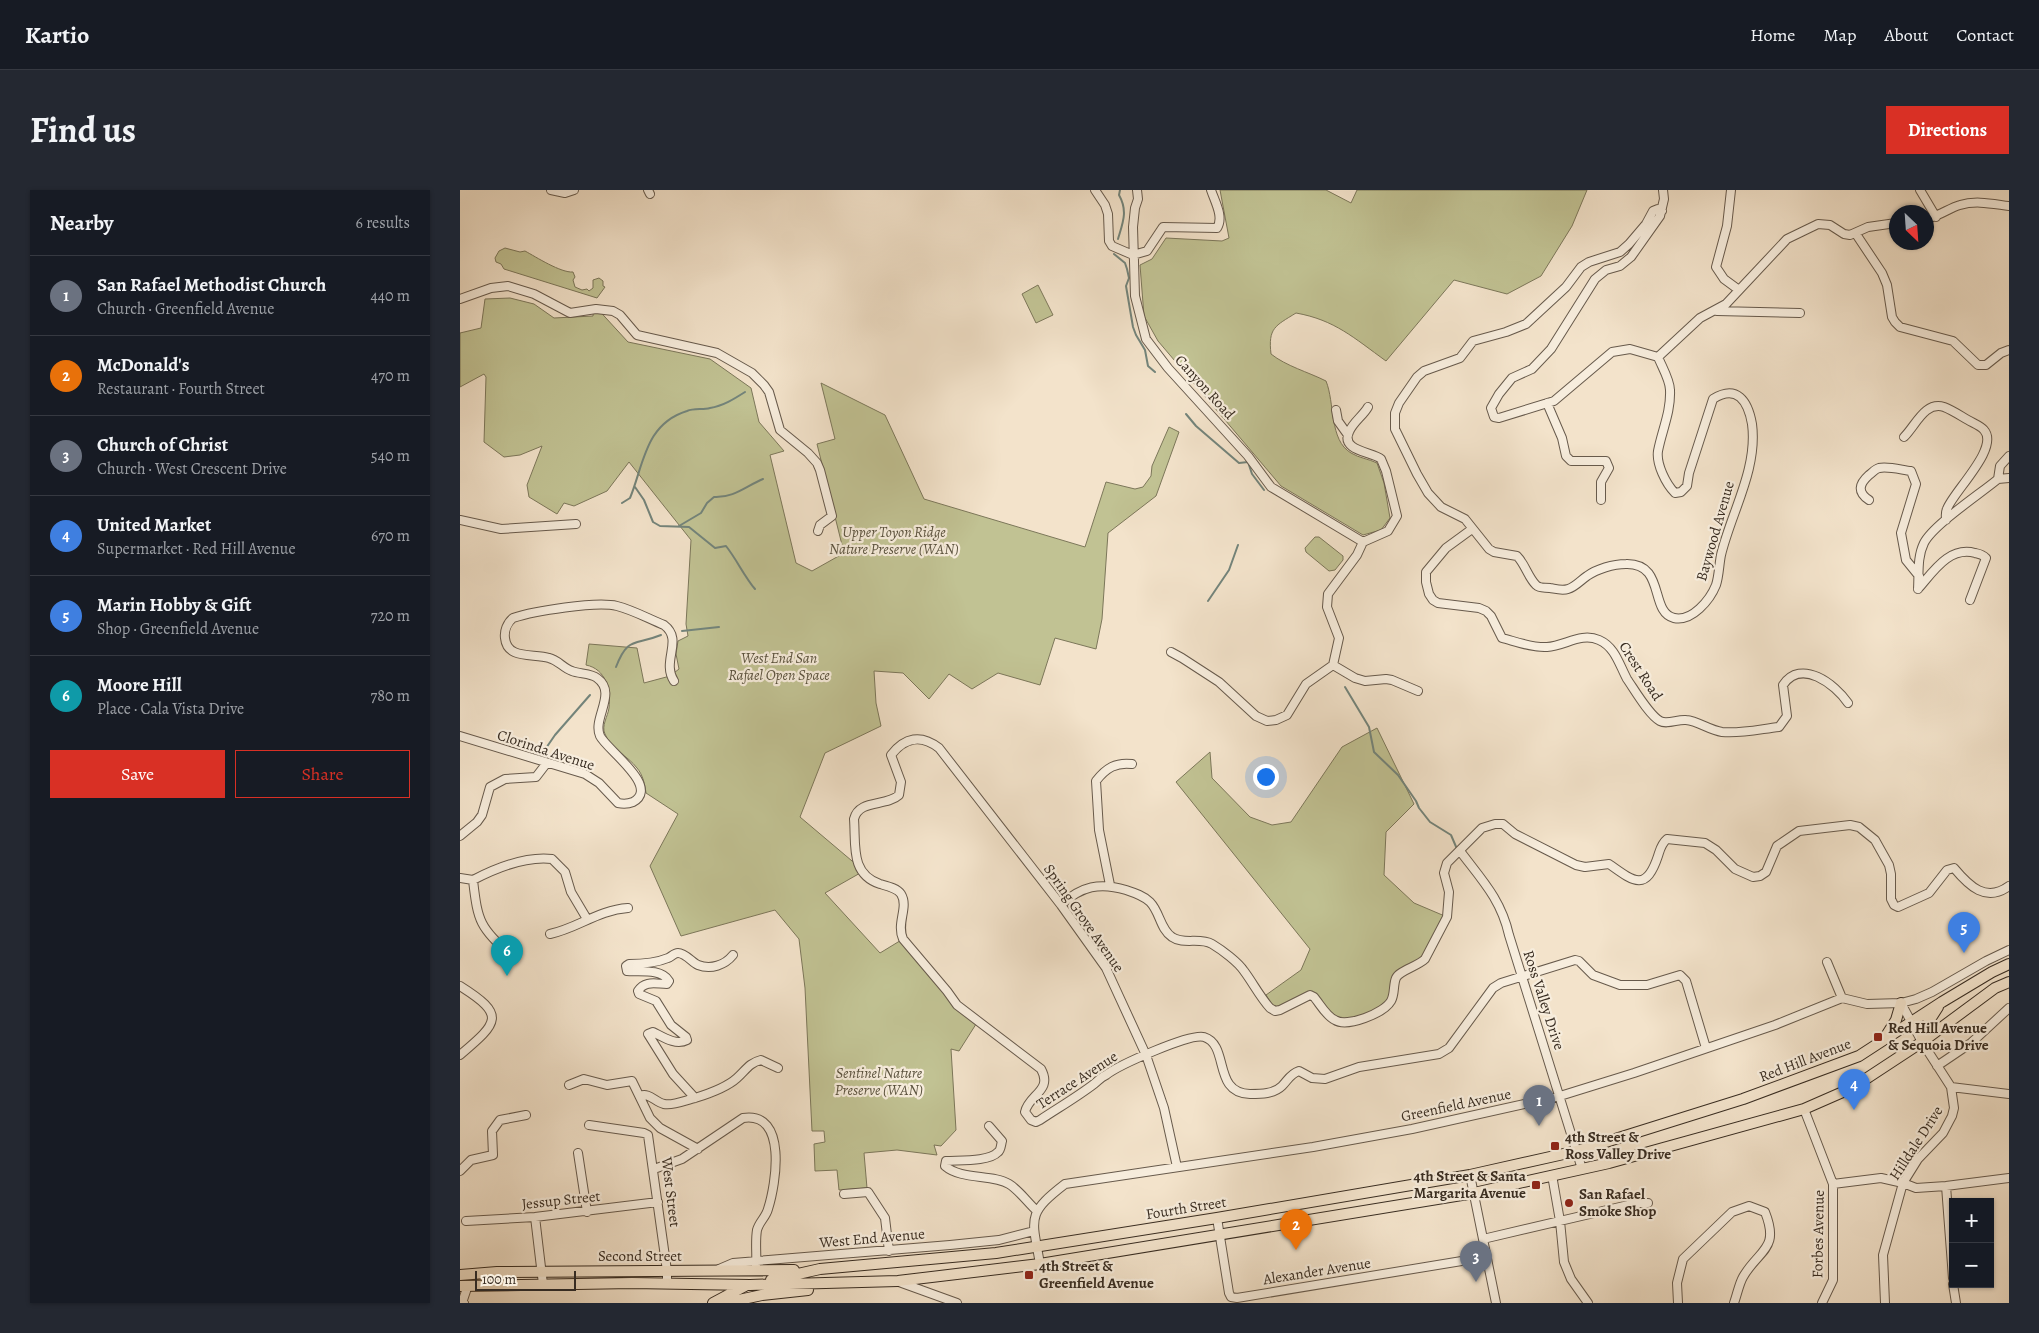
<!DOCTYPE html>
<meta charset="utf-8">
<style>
body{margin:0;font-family:Alegreya,serif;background:#242831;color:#f1f3f6}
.controls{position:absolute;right:15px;bottom:15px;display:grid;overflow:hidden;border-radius:0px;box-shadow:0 1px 4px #0004}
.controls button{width:45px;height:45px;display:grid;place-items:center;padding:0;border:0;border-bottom:1px solid #363941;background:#171b24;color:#f1f3f6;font:25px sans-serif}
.compass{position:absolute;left:1429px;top:15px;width:45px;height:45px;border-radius:50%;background:#171b24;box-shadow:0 1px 4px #0004;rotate:155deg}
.scale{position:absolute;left:15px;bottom:12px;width:101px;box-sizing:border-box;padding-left:5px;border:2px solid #382c21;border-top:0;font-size:14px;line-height:18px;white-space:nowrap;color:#382c21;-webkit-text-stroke:4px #f7eddd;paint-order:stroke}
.you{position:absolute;left:805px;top:586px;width:18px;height:18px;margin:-12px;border:4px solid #fff;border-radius:50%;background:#1a73e8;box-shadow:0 0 0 8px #1a73e833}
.badge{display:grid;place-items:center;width:32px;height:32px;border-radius:50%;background:#d93025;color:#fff;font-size:16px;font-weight:700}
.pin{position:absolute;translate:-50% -41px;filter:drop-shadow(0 1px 2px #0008)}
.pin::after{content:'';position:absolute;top:26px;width:18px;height:15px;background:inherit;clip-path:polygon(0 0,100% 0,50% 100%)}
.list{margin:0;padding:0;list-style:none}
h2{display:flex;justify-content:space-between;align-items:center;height:65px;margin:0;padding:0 20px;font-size:21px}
h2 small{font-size:16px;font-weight:400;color:#9ea1a6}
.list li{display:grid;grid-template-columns:32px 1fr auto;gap:15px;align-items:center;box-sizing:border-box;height:80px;padding:0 20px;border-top:1px solid #363941}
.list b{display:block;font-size:19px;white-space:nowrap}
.list p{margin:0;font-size:16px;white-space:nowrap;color:#9ea1a6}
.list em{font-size:16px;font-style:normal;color:#9ea1a6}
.actions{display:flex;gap:10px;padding:15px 20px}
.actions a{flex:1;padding:11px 0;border:1px solid #d93025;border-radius:0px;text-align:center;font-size:18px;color:#d93025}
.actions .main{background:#d93025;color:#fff}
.map{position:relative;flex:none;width:1549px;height:1113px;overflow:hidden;border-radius:0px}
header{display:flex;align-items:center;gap:30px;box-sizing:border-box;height:70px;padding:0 25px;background:#171b24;border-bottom:1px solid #363941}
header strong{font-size:24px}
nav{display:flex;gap:28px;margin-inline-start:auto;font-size:18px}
.intro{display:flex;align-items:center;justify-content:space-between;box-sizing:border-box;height:120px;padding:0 30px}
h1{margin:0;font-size:35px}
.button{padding:12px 22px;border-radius:0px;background:#d93025;color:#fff;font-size:18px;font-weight:700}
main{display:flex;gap:30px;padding:0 30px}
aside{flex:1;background:#171b24;border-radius:0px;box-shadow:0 1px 4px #0004}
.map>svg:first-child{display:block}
.green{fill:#c1c293;stroke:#7c775a}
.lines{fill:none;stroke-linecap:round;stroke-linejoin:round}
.stream{stroke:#73847b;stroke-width:2}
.minor-casing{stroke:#675a4c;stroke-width:10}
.major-casing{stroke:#382c21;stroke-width:12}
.minor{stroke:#f7eddd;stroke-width:8}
.major{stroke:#f3e3cb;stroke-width:10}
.poi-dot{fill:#8f2418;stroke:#f7eddd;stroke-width:2}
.labels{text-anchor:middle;stroke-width:4.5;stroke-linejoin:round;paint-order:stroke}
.street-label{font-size:15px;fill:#382c21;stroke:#f7eddd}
.park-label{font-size:15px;font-style:italic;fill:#5a523e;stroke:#f7eddd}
.poi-label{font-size:15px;font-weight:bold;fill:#382c21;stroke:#f7eddd;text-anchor:start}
</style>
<header>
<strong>Kartio</strong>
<nav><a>Home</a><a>Map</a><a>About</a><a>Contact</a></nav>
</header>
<div class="intro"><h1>Find us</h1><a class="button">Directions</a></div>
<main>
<aside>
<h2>Nearby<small>6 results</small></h2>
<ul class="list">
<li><span class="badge" style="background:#6b7280">1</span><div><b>San Rafael Methodist Church</b><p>Church · Greenfield Avenue</p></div><em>440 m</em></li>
<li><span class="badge" style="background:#e8710a">2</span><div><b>McDonald's</b><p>Restaurant · Fourth Street</p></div><em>470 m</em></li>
<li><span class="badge" style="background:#6b7280">3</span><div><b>Church of Christ</b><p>Church · West Crescent Drive</p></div><em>540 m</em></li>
<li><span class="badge" style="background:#3f7fe0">4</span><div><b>United Market</b><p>Supermarket · Red Hill Avenue</p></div><em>670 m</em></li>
<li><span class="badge" style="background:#3f7fe0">5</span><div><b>Marin Hobby &amp; Gift</b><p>Shop · Greenfield Avenue</p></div><em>720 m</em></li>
<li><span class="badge" style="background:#0f9aa8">6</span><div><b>Moore Hill</b><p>Place · Cala Vista Drive</p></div><em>780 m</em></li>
</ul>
<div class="actions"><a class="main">Save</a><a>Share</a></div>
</aside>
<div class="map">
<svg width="1549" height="1113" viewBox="0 0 1549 1113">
<rect width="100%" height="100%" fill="#f3e3cb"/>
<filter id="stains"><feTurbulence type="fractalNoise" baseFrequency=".004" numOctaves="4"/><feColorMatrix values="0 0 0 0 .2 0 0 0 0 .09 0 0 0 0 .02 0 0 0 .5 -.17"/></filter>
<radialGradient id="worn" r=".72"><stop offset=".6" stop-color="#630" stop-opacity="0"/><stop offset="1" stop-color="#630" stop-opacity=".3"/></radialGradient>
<path class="green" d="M760,0h106l25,13 6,-13h230l-15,36 -31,50 -34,18 -53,-14 -68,81c-32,-23 -51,-41 -90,-48 -21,13 -28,15 -25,41 15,12 37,18 55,27 9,22 3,59 25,72 8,5 18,6 26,10l7,20 6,35 -9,12 -18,5 -82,-49 -123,-145 -14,-25 -4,-51 12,-6 14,-21 56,3 7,-3z
M45,58l15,4 5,-1c11,6 36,22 48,21l2,5 -2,3 2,7 7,3 5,-1 2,2 4,-3v-8l6,-2 4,3v5l2,1 -8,11 -93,-29 -3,-5 -5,-2 -1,-4 4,-7z
M578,95l15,30 -17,8 -14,-29z
M50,108l24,6 20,14 39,-2 1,-11 34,37 82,17 41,29 8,34 25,29 -14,4 26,108 16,8 32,-18 -27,-109 18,-5 -14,-56 64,32 39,84 161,48 21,-65 29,7 8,-2 8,-11 1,-10 17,-39 10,5 -23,64 -48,37 -6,86 -6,30 -41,-11 -15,47 -42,-12 -26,16 -23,-15 -20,25 -26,-26 -29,-2 2,32 5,23 -56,27 -25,64 58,49 4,6 -37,21 55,60 23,-14 54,66 21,16 -19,30 -8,-2 5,81 -15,16 -7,-1 3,10 -40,-5 -33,3 3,35 -28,2 -2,-20 -22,1 -1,-27 11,-2 -1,-11h-12l-7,-143 -6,-49 -24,-29 -94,26 -31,-70 28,-52 -32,-21c-1,-8 -3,-18 -9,-25 -9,-12 -26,-19 -32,-34 -4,-8 3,-18 4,-26 2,-18 -3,-39 -23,-43l3,-21 48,4 7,35 26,-7 9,-7 -3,-15 2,-13 10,-5 -2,-12 5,-84 -62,-78 -22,29 -33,15 -10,-3 -7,11 -28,-17 -2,-12 15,-39 -22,9 -16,2 -20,-15 2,-65 -2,-3 -24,13v-54l21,-5 4,-29z
M855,347h4l24,19v4l-8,10 -6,1 -23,-19 -1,-4z
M917,538l37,76 -28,28 -2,43 30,28 33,14 -27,47 -21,11 -6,21 -20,18 -36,8 -23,-25 -39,14 -9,-16 35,-25 9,-21 -134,-167 34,-30 2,26 38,39 22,8 19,-3 51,-75z"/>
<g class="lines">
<path class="stream" d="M658,49c5,-17 10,-28 1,-44l1,-5
M654,64l11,9 2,6 2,9 -3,8 7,41 3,8 9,15 3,16 7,6
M726,224l10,12 43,37 9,-1 4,12 12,16
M175,297l9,13 9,22 7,4 29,1 26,21 11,-2c11,14 18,30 29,43
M162,313l8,-5c14,-34 15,-74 57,-87 7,-3 16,-1 23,-3 13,-2 24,-9 35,-16
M219,336l22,-13 6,-10 7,-6c20,1 32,-11 49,-18
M748,411l21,-31 9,-25
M222,441l37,-4
M156,477c12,-31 18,-21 45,-32
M885,497l24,40 5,25 24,23 18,26 3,7 11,14 21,13 6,14
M84,561l11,-16 35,-40"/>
<defs>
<path id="minor" d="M91,0l14,3 9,-3
M188,0l2,4
M635,0l10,15 3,9 1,27 3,5 21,9 14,-4 16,-24 54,1c7,-11 -2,-26 -6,-38
M677,0l1,9 -3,9 -2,19 2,69 11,43 22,29 80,88 23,31 92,55
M1203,0l1,9 -4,17 -29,41 -11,9 -14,4 -11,9 -44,70 -19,20 -20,9 -13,16 -8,14 3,9 5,1 55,-17 58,-49 18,-3 28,8 42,-39 26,-14 61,-65 31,-15 12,1 14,9 6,1 18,-8 28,-4
M1271,0l-4,36 -11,41 8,12 15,11
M1460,0l16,27
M1466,29c14,-3 23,-11 34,-14 16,-5 33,-1 49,1
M1396,44l26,39 5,12 5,32 3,5 5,5 53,14 25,24h8l15,-12 8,-3
M0,109l31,-11 17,-2 26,8 36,19 26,-4 17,2 7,4 17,20 80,18 35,20 12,12 5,7 11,38 28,23 9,10 3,7 12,46 -12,9 -2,6
M1257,121l83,2
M1198,167c4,10 12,23 12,33 1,22 -8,40 -12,61 -2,13 8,33 17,42l6,-1 6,-6 2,-13 24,-74c24,-15 35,2 39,25 6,45 -21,89 -31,131 -2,10 -2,21 -5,30 -6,15 -24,37 -42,33 -25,-6 -8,-55 -48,-54 -13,0 -29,5 -39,12 -6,4 -12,11 -19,13 -6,2 -12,0 -18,-1 -5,-1 -10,1 -14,-3 -8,-8 -11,-21 -19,-29l-23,-4 -5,-3 -24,-30 -24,-12 -13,-14 -11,-19 -22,-45v-16l4,-10 18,-26 7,-6 36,-13 13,-17 33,-9 20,-8 40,-37 15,-20 8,-5 31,-10 9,-8 17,-20 7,-13 5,-2 4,2
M1087,213l15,35 4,18 5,5h35l3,7 -8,14v18
M876,220l2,11 10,14
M1444,247c12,-12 21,-36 40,-30 8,3 17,9 24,13 5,3 13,6 16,10 16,18 -31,62 -37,79 -2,4 -1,7 -1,11
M1538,289l2,-13 9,-10
M1538,289l11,-1
M1409,310c-12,-8 -10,-16 0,-25 3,-2 6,-6 10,-7 9,-2 23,2 32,3l5,13 -15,49 5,27 13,16
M0,330l41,9 75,-5
M1012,339l-26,19 -20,24v10l3,12 4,6 5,3 41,5 7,3 5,5 11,22c15,4 31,10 45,9 18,-1 34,-15 52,-7 16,7 20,24 28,39 7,10 22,36 33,42 7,4 18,-2 26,-1 12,1 23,10 36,12 18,2 39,-3 57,-5l8,-11 -4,-31c18,-27 52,-1 65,18
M1458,399c1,-15 -1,-32 6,-46 9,-18 56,-49 74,-64
M1458,399c15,-17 31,-43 57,-36 5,1 7,1 11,5l-16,42
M711,462l11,6 37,24 37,34 11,5 9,-1 11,-5 19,-31 27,-19 6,-27 -12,-31 1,-13 29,-39 6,-13 25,-11 9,-15 -11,-45 -5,-12c-8,-7 -41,-8 -32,-27 4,-10 14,-16 19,-25
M873,475l22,13 10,3 21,-2 6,1 26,11
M0,546l125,38 14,9 19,20c5,1 10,1 15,-1 28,-15 -27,-53 -33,-66 -8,-18 18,-43 -3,-58 -6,-5 -18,-4 -25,-7 -9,-3 -14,-11 -23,-13 -15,-5 -42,2 -44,-20 -1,-7 2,-15 8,-20 21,-7 83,-17 104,-12 16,4 32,13 47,19 20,15 -3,36 10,56
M0,646l17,-14 5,-7 8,-28 15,-8 31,-2 10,-13
M1000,661c21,28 41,48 49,84l73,234
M0,688l13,2c23,-12 53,-24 79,-21l13,13 6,20 16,27
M13,690c5,44 7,46 38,76
M650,695l-11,-55 -3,-49c10,-13 20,-19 36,-17
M601,715c20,-19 39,-23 65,-15 9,3 18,6 24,12 10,10 10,27 22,35 11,8 28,0 40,7 10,6 26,18 32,27 9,12 16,26 26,37l5,3 5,-1 30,-15 4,2c6,7 12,19 21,23 12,8 49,-7 56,-19 4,-7 2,-16 5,-23 3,-7 22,-12 29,-19l22,-42 2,-25 -5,-19 3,-10 35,-35 13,-4h8l12,10 61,31 9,2 24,-3c25,18 37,28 49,-8 2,-6 3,-12 9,-17l38,4 11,7 19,19 18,8 7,-1 6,-4 11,-26 22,-15 51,-6 9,2 16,13 14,25 2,9v25l3,6 4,2 31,-14 18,-23 7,-2c15,18 32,35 55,18
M90,744c28,-6 48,-24 78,-26
M1367,772l15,36
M0,796c46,29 39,36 0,69
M1477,876l34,-23 38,-35
M109,895l15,-6 23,6 25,-4 18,37 10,10 38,21
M1491,897l58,7
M180,906c9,-4 15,6 24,8 9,2 22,-4 31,-6 13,-4 31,-10 42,-20 9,-8 12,-15 24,-18l17,8
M235,908l-22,-24 -25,-40 5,-2c10,5 23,14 34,8l-1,-3 -15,-12 -15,-24 -17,-7 -1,-3c7,-11 18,-7 29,-7l2,-3c-8,-13 -30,-9 -42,-10l-1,-5 3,-2c12,0 27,-1 39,-6 3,-1 6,-5 10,-5 7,0 14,9 20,12 13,5 27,0 35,-10
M1344,919l29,75v96l-11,23
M129,935l55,8 4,2 19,136v13
M529,936l13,15c-1,3 -1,9 -4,11 -9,10 -39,8 -52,9l-1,5c16,14 48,8 64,18 10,6 19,19 28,27
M118,963l9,59
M717,977l-13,-59 -18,-53 -40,-87 -45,-63 -122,-157c-18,-14 -34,-11 -48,7l10,27 -2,13c-13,12 -40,4 -45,24 2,26 -4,55 26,65 7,2 17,4 21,10 8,13 -5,29 2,45l44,52 10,14 84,64c12,22 -12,25 -16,43l6,8 5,2 4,-2c18,-12 37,-23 54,-36 4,-3 7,-7 12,-9 13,-10 84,-42 98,-38 26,8 8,56 46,57 11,0 24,0 32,-8 6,-6 8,-12 17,-15l13,7 13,1 34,-12 80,-13 10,-6 44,-60 8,-5 74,-23 4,1 14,14 27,10h27l33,-10 6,6 20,67
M194,979l28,-10 61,-41c45,-7 33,66 25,91 -2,8 -9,13 -11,21 -2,12 0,24 -1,35
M0,981l11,-11 22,-5 -1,-24 8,-11 26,-5
M1010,985l26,128
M1092,985l8,46 4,41 7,17 17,24
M1373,994l48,-6 22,5 13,5 30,-2 63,-8
M1486,996l7,92
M384,1004l24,-2 17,26 4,33
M75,1027l8,67
M757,1028l12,75 2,4 6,1 249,-41
M6,1031l69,-4 123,-15
M1023,1049l154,-36h11
M580,1074c-8,-46 -14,-50 25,-80l248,-37 99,-18 148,-33 74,-23 141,-48 67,-27 25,6 34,-1 15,-4 16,-7 54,-31 23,-11
M259,1079l14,-6 217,-18 49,-5 35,-9
M439,1092l58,21
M1493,1094l3,19
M4,1113l-1,-3 5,-15
M1218,1113l-1,-20 6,-24 49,-47 17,-6 16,6c15,38 -6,37 -22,65 -4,7 -6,18 -9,26
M1425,1113l-2,-48 20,-72 15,-24 25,-26 9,-17 2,-8 -3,-21 -29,-45 -21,-39"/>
<path id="major" d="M1426,846l10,-16 5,-17
M1462,852v-10l16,-25
M0,1085l37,-3 297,-2
M311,1090l49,-11 176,-16 221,-35 253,-43 107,-24 166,-52 116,-43 83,-54 50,-30 17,-8
M0,1096l172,-3 118,2 148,-4 142,-17 434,-71 135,-30 195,-54 48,-21 70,-46 73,-54 14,-6
M253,1113l32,-17
M265,1113l37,-8 46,-5"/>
</defs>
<use href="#minor" class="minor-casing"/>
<use href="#major" class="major-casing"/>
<use href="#minor" class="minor"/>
<use href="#major" class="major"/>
</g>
<g class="poi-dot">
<rect x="1413" y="842" width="10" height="10" rx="2.5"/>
<rect x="1090" y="951" width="10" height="10" rx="2.5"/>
<rect x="1071" y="990" width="10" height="10" rx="2.5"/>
<circle cx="1109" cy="1013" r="5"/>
<rect x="564" y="1080" width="10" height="10" rx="2.5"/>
</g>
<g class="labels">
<g class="street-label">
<text transform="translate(745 197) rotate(48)" y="5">Canyon Road</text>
<text transform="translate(1255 341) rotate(-74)" y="5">Baywood Avenue</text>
<text transform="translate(1181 481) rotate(57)" y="5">Crest Road</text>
<text transform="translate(86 560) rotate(18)" y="5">Clorinda Avenue</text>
<text transform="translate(624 728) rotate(55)" y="5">Spring Grove Avenue</text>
<text transform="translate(1084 810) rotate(72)" y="5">Ross Valley Drive</text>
<text transform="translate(1345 870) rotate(-21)" y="5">Red Hill Avenue</text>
<text transform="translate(617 890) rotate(-33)" y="5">Terrace Avenue</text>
<text transform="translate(996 915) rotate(-12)" y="5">Greenfield Avenue</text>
<text transform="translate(1456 953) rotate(-57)" y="5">Hilldale Drive</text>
<text transform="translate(211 1002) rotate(83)" y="5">West Street</text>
<text transform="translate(101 1010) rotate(-6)" y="5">Jessup Street</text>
<text transform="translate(726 1018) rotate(-9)" y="5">Fourth Street</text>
<text transform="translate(1358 1044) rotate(-89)" y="5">Forbes Avenue</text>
<text transform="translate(412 1048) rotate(-5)" y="5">West End Avenue</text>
<text x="180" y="1071">Second Street</text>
<text transform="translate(857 1081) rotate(-9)" y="5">Alexander Avenue</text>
</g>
<g class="park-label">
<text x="434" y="347">Upper Toyon Ridge<tspan x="434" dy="17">Nature Preserve (WAN)</tspan></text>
<text x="319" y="473">West End San<tspan x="319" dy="17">Rafael Open Space</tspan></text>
<text x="419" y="888">Sentinel Nature<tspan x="419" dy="17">Preserve (WAN)</tspan></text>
</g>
<g class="poi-label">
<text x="1428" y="843">Red Hill Avenue<tspan x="1428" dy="17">&amp; Sequoia Drive</tspan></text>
<text x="1105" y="952">4th Street &amp;<tspan x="1105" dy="17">Ross Valley Drive</tspan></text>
<text x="1066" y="991" text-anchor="end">4th Street &amp; Santa<tspan x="1066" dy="17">Margarita Avenue</tspan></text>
<text x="1119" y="1009">San Rafael<tspan x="1119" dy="17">Smoke Shop</tspan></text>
<text x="579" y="1081">4th Street &amp;<tspan x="579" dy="17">Greenfield Avenue</tspan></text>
</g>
</g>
<rect width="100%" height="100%" filter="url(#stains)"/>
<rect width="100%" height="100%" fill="url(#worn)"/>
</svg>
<div class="controls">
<button>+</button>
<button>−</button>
</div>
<svg class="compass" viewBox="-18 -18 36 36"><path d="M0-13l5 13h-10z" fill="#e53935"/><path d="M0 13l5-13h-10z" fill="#9ea1a6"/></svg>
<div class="scale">100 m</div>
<div class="you"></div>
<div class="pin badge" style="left:1079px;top:936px;background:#6b7280">1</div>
<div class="pin badge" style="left:836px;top:1060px;background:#e8710a">2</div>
<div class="pin badge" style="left:1016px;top:1092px;background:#6b7280">3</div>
<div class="pin badge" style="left:1394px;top:920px;background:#3f7fe0">4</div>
<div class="pin badge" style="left:1504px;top:763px;background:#3f7fe0">5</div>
<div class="pin badge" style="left:47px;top:786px;background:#0f9aa8">6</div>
</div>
</main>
